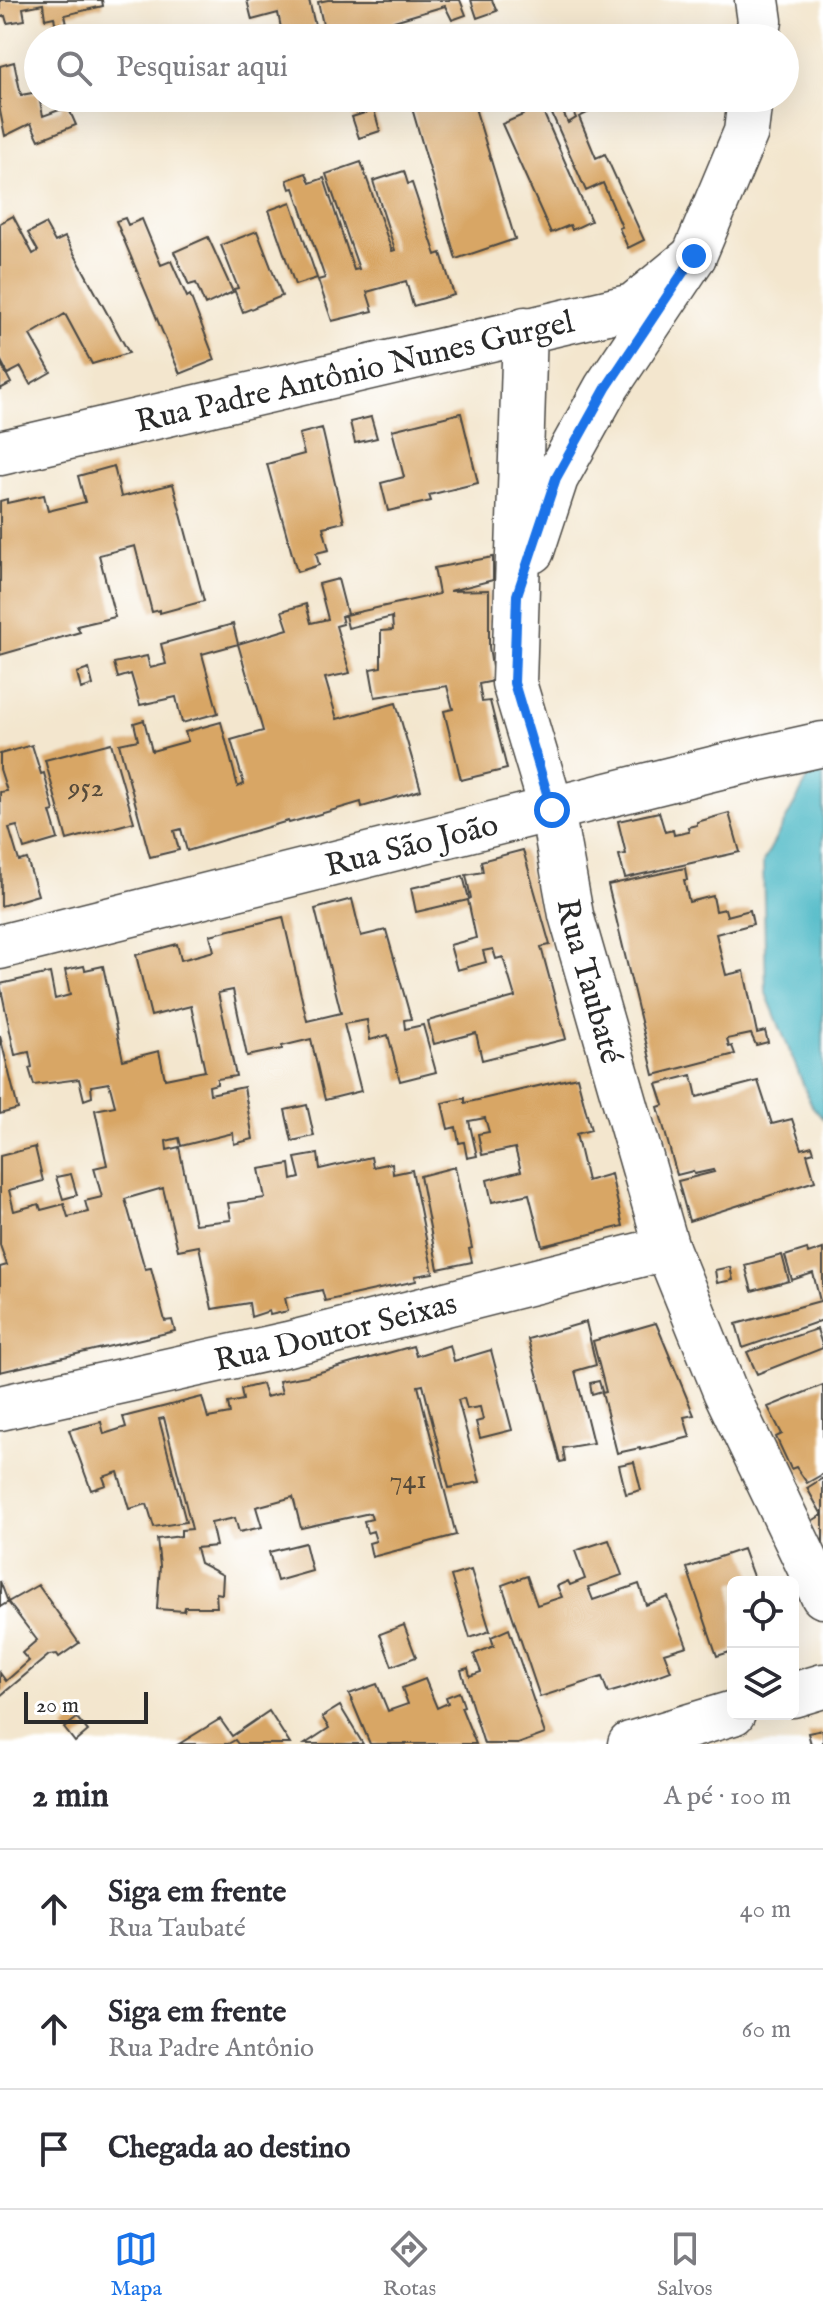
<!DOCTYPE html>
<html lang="pt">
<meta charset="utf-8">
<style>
body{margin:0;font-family:"IM FELL English",serif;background:#f2f2f3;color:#2b2b33}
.controls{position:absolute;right:24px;bottom:24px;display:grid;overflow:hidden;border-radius:12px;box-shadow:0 8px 32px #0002}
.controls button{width:72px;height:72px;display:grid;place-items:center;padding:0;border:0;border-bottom:2px solid #e1e1e2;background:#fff;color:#2b2b33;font:40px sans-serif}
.scale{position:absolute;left:24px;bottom:20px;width:124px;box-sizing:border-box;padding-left:8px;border:4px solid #2b2b2b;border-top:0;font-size:22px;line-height:28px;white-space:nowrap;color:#2b2b2b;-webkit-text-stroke:6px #fff;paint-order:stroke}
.stop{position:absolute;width:24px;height:24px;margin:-18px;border:6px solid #1a73e8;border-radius:50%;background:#fff}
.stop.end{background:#1a73e8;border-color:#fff;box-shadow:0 2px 8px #0008}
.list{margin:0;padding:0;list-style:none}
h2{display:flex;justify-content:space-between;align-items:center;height:104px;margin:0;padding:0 32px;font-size:34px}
h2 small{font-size:26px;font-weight:400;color:#7c7c81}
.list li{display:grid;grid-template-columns:52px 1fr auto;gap:24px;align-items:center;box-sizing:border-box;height:120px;padding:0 32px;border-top:2px solid #e1e1e2}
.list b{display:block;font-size:30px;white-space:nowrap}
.list p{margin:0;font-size:26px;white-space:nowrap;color:#7c7c81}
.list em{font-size:26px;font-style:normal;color:#7c7c81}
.icon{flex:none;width:44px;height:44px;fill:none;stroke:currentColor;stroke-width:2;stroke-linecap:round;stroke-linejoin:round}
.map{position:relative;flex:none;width:823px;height:1744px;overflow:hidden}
.search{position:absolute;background:#fff;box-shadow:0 8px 32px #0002;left:24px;right:24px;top:24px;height:88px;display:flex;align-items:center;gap:20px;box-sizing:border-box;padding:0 28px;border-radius:44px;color:#7c7c81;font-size:30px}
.sheet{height:464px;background:#fff}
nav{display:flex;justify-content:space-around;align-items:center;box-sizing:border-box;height:112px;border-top:2px solid #e1e1e2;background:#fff;font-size:22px;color:#7c7c81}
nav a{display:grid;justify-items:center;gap:4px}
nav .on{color:#1a73e8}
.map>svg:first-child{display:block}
.water{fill:#4ab7c5;stroke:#3a7178;stroke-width:2}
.building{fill:#d8a665}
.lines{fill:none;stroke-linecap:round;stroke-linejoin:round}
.minor-casing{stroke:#494743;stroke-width:47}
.minor{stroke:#fff;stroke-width:44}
.route{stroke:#1a73e8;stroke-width:10}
.labels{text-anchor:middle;stroke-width:7;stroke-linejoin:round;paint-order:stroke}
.number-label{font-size:28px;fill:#564a3a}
.street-label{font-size:32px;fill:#2b2b2b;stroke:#fff}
</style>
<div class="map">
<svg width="823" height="1744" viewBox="0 0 823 1744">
<rect width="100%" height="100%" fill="#fff"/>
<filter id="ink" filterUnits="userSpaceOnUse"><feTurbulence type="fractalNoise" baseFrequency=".0125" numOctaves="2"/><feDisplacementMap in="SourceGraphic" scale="16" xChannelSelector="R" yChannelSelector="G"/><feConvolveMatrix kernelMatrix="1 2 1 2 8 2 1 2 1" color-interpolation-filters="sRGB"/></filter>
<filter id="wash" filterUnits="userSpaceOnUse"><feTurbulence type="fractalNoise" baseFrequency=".006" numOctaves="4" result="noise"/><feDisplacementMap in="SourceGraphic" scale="32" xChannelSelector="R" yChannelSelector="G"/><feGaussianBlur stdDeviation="1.8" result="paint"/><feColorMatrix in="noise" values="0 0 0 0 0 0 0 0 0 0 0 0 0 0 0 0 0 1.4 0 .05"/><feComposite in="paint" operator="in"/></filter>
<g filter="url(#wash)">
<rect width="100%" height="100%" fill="#f3e6ce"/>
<path class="water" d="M823,724v395l-11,-13 -46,-113 -3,-131 46,-85z"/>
<g id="blocks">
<path class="building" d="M0,0h102l1,6 -38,9 5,23h-12l-4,-21 -9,2 -2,-15 -20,4 2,12 -18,3 -2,-7 -5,1z
M247,0h62l9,38h-35l-5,-25 -26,7z
M328,0h132l6,15 -14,5 -7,-14 -51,15 4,15 -26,2 -3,-10 1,10h-44l-8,-36z
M471,0h21l5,11 -20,7z
M14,62l7,33 17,-3 5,24 19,-7 -2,-11h23v2l-15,7 8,18 -37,15 -8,-17 -26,13 -5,-25v-45z
M390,98h13l2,5 -12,5z
M409,98h63l43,141 -59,20z
M530,98h7l54,123 -19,9 -2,-5 -19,8 -49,-109 21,-9 -5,-12z
M557,98h25l7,14 -10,5 17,41 9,-4 39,86 -16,8 -9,-20 3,-1 -19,-44 -17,8 -34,-77 10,-4 6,13 8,-5 -6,-13 -7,4z
M374,110l6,21 -21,7 -7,-21z
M361,162l31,89 3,-1 -22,-69 31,-10 4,13 4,-1 24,72 5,-2 13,42 -41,11 -7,-25 -39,11 6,19 -41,10 -14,-41 7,-2 -31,-90 -4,1 -3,-9 19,-7 4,10 14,-5 30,92 5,-1 -33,-95z
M291,202l26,76 -22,7 -26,-75z
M13,216l20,38 5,-3 -10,-18 17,-9 10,18 10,-5 64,116 -37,11 -27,-50 -35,21 21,37 -21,12 -9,-17 -13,7 -8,-15v-136z
M125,218l3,7 14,-6 19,46 10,-4 16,36 3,-2 25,65 -35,14 -64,-153z
M257,231l25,65 -39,16 -9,-23 4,-1 -17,-43z
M208,237l25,55 -28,13 -9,-22 -7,2 -15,-33z
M0,362l11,21 -11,6z
M461,413l17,70 -49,12 2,6 -43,10 -7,-28 23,-6 -12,-47z
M371,417l6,21 -22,5 -5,-21z
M322,428l22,94 -21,5 6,23 -13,3 3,12 -22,7 -30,-108 37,-10 -5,-20z
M114,466l7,31 52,-13 31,117 -44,12v-3l-8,2 -17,-66 -36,9 16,62 -38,9 3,6 -80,23v-154l7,-2v4l37,-8 4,16 37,-9 -7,-26z
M493,557v23l-43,11 39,-1v57l5,34 -15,3 3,18 8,-1 17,68 -46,11 -17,-69 9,-2 -6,-23 -72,11 -5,-28 11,-2v-36l12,-1 -1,-13 -44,11 -3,-13 94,-21 -5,-26z
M338,579l9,35 -6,2 2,8 -7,2 14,47 -25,5 12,41 59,-16 25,87 -59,17 -1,-5 -72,21 -1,-2 -101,30 -6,-22 -7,2 5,19 -29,7 -31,-113 19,-4 -4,-17 10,-3 8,31 36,-10 -3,-9 36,-10 17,65 6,-3 -13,-44 32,-9 -25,-87 -36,10 16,59 -36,10 -6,-26 -36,8 -9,-31 -13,4 -4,-15 33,-7 3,12 16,-4 -5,-20 72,-20 5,20 37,-11 13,-4 -6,-18 24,-7 5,19 17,-4 -9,-35z
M89,669l4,16 -12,4 -4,-16z
M111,743l23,79 -67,18 -22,-80z
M32,745l9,29 3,-1 10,38 -4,1 8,27 -34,10 -7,-23 -8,2 10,33 8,-2 11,36 -37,11 -1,-114 7,-1 -7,-22v-15z
M659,812l6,20 8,-2 1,5 15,-3 -1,-5 9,-2v-3l32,-9 11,39 -115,26 -6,-23 7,-1 -8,-33z
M523,850l27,95 -9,2 25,92 -84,21 -6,-27 -42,11 -6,-23 87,-24 -12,-40 -7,2 -3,-10 -10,2 3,11 -29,8 -7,-25 26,-7 -8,-38 -52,12 -5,-24 52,-12 6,23 2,-1 -5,-23 17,-3 -2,-11z
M685,868l2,12h-3l5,22 24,-6 3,15 9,-2 2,7 23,-6 3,14 -37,10 10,41 18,-4 13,62 8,-2 3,11 -12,3 -5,-11 -24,5 2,8 3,-1 3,8 -81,21 -46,-190z
M352,899l9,37 25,-6 25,89 -7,1 1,9 18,-4 13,47 -36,9 -12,-46 -18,5 -3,-20 -23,4 17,67 -36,9 -14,-61 -29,7v3l-35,7 -14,-66 -15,3 18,83 -19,3v5l-8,2 1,8 34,-7 9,52 -19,5 -1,-11 -52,13 -2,-8 -13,3 1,9 12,-3 16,77 36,-4 -3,-17 37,-5 -6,-29 31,-5 2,16 8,-2 -5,-20 23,-4 2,15 51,-12 2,10 19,-4 1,11 19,-4 21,103 -18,3 1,5 -91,20 -3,-11 -37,8 3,13 -18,4 -1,-4 -18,6 -2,-14 -37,6 -13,-63 -21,4 -15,-62 -38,11 20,70 6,-1 14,53 7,-1 3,11 -175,41v-105l7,-2 -7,-20v-89l35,-9 8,34 -34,9 5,21 25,-7 2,6 23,-6 4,13 20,-5 -3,-11 17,-4 -8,-29 13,-3 -12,-55 20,-4 -6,-23 -18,3 1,11 -8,3 -5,-21 -45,6 -5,-17 3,-1 -3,-15 -14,3 -15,-71 50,-11 5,26 15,-4 -5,-25 19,-4 1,4 18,-4 20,94 36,-9 6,28 40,-8 -14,-65 -40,10 -15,-61 41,-11 4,16 33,-9 -4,-16 73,-18 24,104 34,-8 -26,-104z
M0,1036l18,73 -18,5z
M692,1075l5,22 61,-16 14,43 20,-5 10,30 10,-3 2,6 -7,2 8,27 -126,40 -11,-40 36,-9 -1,-2 -19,4 -1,-3 -16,4 -19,-68 6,-2 -7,-21z
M577,1077l14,53 -15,4 11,47 24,-7 12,52 -81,20 -13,-52 -37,8 -5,-22 34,-9 -6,-23 -33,7 -4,-21 11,-2 -4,-14 -16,3 8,35 -10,2 -3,-16 -5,1 -3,-16 -8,2 -6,-26 23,-5v5z
M307,1105l7,31 -22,5 -7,-31z
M455,1167l17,81 -3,1 3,13 -34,7 -18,-93z
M71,1174l6,21 -14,4 -7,-22z
M807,1249l1,5 15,-5v71l-80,28 -7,-24 84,-23 -7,-28 -21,7 -7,-24z
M782,1255l7,26 -37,10 -7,-26z
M730,1267l3,13 -16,3 -2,-13z
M586,1322l10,43 -21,6 18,72 -30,5 2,13 -5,1 -32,-123z
M656,1323l38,92 -10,2 6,20 -50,13v-2l-23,5 -15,-60 4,-1 -13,-51z
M817,1329l6,19 -66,26 -10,-22z
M450,1345l4,16 37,-11 21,80 -32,8 -4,-16 7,-2 -3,-13 -13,2 -3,-11 -6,2 22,82 -31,6 -26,-103 -5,1 38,149 -84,22 -3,-14 7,-2 -3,-10 -6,2 -3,-12 8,-2 -2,-6 -69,15 -8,-31 -37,10 6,20 -23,5 -4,-14 -24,5 5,23 -20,2 4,15 23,12 -1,19 -6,-1 1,14h-32l-1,4 -27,-2 3,-43 -3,-27 24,-3v-6l11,-1 -28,-111 -5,1 27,103 -32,5 -7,-23 -18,5 -11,-37 -15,5 3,8 -15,5 -22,-60 32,-8 3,12 22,-7 -3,-10 79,-20 6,21 22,-4 -2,-11 15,-3 -2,-11 21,-5 4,13 16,-4 -3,-12 27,-5 107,-30 3,10z
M599,1381l3,10 -10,3 -2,-11z
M823,1385v89l-16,9 -11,-16 -5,2 -15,-32 6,-3 -14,-27z
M634,1462l7,28 -15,4 -7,-29z
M823,1478v66l-13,-22 12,-7 -15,-27z
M609,1540l13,35 -34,12 5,13 46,-16 7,21 22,-8 19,49 -23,7 7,18 -46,17 -17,5 -6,-16 -62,20 -38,-112 25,-9 10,29 25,-8 -5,-11 11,-5 2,4 15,-6 -10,-28z
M305,1543l7,28 -35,10 -8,-29z
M743,1549l12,33h-22v69l-16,5 -30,-88z
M471,1570l19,61 -20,7 -19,-62z
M0,1581l8,21 -8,5z
M38,1585l41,58 -20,14 -2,-3 -8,1 -49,41v-23l6,8 23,-20 -7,-8 15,-13 -29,-38z
M404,1625l12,32 -24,9 -12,-32z
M509,1629l36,105 -27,10h-34l-23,-74 7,-2 2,8 11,-4 -7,-18 20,-8 -3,-9z
M425,1679l12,29 11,-5 -2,-6 13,-5 5,14 -3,1 15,37h-106l-21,-50 28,-10 11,27 20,-7 -6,-16z
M340,1706l23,38h-58l24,-16 -7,-11z
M269,1711l21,33h-52l-3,-4 -7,4h-49l41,-25 12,17z
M77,1718l11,13 -13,11 -11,-14z
M823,1730v14h-12l-3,-11z"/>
</g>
</g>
<g filter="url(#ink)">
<use href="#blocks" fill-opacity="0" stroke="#494743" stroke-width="2"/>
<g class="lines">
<defs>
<g id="minor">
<path d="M757,0l3,21 -3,17"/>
<path id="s1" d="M525,329l-11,354 38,127 19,105 96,333 58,143 98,205"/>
<path id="s2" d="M0,453l633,-147 61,-50"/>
<path d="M532,551l24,-73 50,-90 88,-132 52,-124 4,-34"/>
<path id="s3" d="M0,947l720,-180 103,-23"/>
<path id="s4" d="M0,1408l288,-64 379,-96"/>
<path d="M793,1695l30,-9"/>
<path d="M630,1744l103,-31"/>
</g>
</defs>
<use href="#minor" class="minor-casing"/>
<use href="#minor" class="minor"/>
</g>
</g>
<g class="lines" filter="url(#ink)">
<path class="route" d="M552,810l-38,-127 3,-88 39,-117 50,-90 88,-132"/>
</g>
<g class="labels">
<g class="number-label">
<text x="86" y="796">952</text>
<text x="408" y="1488">741</text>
</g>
<g class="street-label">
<text dy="11" stroke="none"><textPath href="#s2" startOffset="364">Rua Padre Antônio Nunes Gurgel</textPath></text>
<text dy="11" stroke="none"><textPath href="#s3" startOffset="424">Rua São João</textPath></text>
<text dy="11" stroke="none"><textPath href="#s1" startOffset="662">Rua Taubaté</textPath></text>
<text dy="11" stroke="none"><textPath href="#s4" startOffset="344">Rua Doutor Seixas</textPath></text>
</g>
</g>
</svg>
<div class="controls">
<button><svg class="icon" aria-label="locate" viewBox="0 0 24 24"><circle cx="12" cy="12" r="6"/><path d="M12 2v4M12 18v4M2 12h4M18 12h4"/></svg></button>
<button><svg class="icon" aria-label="layers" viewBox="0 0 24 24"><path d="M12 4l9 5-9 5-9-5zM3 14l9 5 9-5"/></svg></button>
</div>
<div class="scale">20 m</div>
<div class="stop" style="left:552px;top:810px"></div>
<div class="stop end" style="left:694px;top:256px"></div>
<div class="search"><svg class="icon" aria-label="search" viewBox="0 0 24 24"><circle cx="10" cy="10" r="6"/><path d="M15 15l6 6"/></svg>Pesquisar aqui</div>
</div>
<section class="sheet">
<h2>2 min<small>A pé · 100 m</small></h2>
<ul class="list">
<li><svg class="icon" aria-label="ahead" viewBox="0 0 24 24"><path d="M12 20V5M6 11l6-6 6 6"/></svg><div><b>Siga em frente</b><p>Rua Taubaté</p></div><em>40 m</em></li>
<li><svg class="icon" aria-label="ahead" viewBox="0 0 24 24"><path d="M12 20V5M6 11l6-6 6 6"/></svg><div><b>Siga em frente</b><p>Rua Padre Antônio</p></div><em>60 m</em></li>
<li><svg class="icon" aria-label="arrive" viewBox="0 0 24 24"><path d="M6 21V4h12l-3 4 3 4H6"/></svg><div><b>Chegada ao destino</b></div></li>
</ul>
</section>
<nav>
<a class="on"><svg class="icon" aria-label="map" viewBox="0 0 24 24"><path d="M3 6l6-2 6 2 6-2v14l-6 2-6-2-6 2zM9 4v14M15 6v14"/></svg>Mapa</a>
<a><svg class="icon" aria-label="directions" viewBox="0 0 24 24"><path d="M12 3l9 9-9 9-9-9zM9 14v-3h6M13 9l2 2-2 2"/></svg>Rotas</a>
<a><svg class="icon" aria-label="saved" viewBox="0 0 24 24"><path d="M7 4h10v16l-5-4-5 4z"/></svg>Salvos</a>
</nav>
